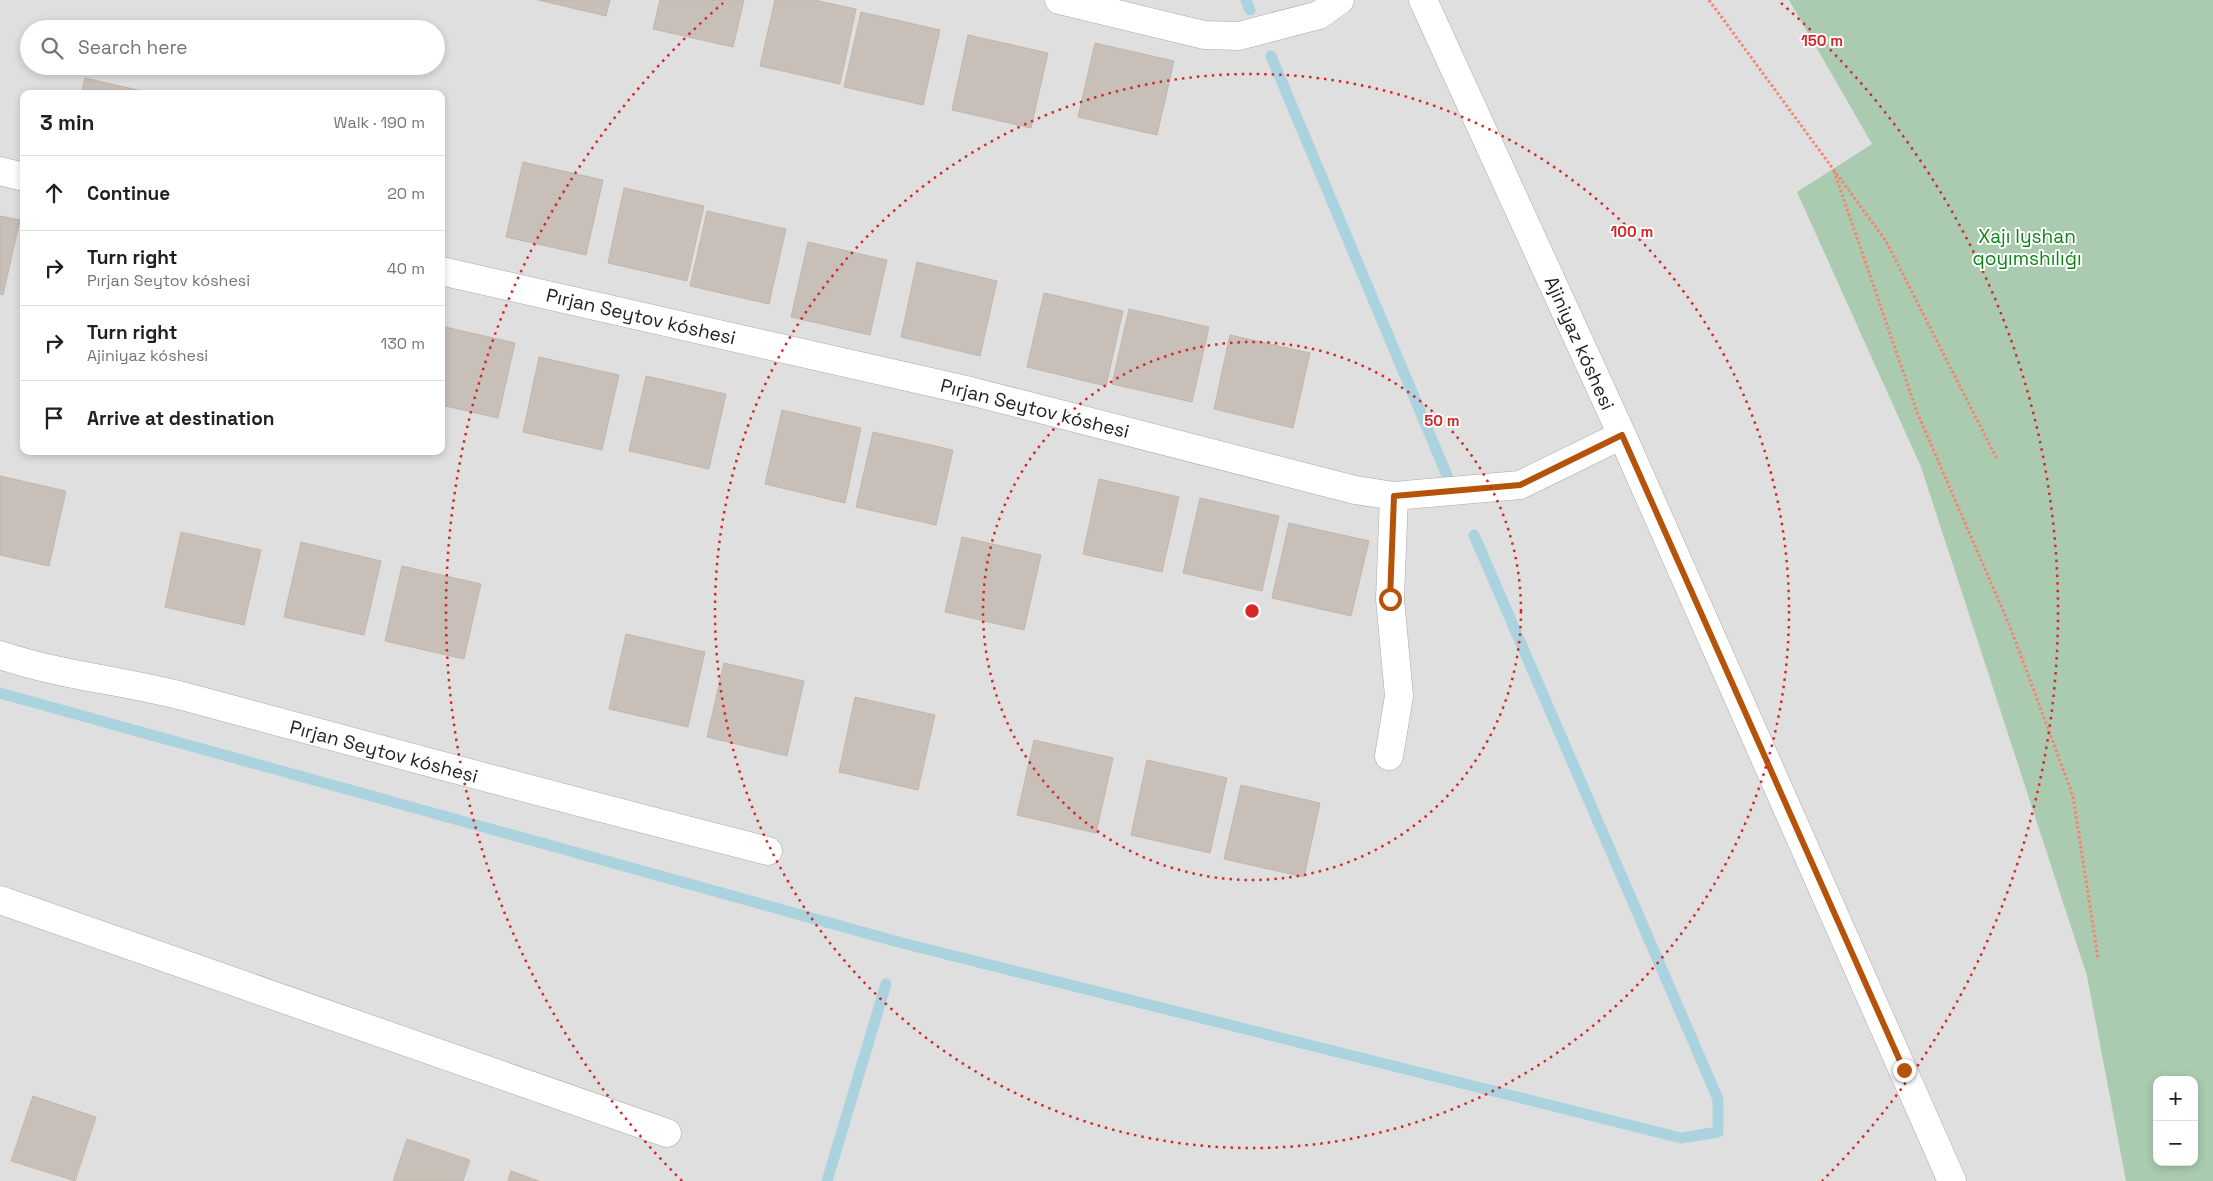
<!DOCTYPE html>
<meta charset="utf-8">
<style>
body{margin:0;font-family:"Space Grotesk",sans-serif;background:#f2f2f2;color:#202124}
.controls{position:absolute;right:15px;bottom:15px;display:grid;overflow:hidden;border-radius:10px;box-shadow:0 2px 8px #0003}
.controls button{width:45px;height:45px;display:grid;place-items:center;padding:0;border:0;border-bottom:1px solid #e0e0e0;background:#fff;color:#202124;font:25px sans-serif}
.stop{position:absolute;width:15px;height:15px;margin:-11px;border:4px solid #b45309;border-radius:50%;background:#fff}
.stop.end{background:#b45309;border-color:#fff;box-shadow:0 1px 5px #0008}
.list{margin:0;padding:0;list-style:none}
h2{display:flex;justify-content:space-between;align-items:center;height:65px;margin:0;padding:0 20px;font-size:21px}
h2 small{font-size:16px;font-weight:400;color:#757577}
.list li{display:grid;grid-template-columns:32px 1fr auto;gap:15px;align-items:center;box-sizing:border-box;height:75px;padding:0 20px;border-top:1px solid #e0e0e0}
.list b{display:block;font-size:19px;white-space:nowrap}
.list p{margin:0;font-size:16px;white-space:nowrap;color:#757577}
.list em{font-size:16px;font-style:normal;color:#757577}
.icon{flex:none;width:28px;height:28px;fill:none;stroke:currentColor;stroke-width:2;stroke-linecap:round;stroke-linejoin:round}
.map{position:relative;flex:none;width:2213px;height:1181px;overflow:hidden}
.search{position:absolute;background:#fff;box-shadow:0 2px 8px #0003;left:20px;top:20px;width:425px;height:55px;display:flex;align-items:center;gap:12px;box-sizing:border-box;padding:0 18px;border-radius:28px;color:#757577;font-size:19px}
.panel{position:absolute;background:#fff;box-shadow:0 2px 8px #0003;left:20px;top:90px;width:425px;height:365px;border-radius:10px}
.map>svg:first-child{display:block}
.residential{fill:#e0dfdf;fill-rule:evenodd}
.cemetery{fill:#aacbaf;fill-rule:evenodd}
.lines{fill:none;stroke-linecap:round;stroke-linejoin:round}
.stream{stroke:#aad3df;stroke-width:11}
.building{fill:#c7bfb8;stroke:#c4b6ab}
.minor-casing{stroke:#a9a9a9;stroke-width:29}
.path{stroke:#fa8072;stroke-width:3;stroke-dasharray:2.5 2.5;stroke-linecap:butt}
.minor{stroke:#fff;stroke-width:28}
.route{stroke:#b45309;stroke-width:6}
.ring{fill:none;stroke:#d62828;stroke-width:2.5;stroke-dasharray:2.5 5}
.labels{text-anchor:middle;stroke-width:4;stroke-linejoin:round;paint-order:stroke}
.park-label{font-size:19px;fill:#0c8416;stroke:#fff}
.street-label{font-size:19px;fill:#222;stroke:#fff}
.centre{fill:#d62828;stroke:#fff;stroke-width:2.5}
.ring-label{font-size:15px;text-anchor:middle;font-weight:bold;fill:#d62828;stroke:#fff;stroke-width:4;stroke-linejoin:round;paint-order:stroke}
</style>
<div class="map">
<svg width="2213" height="1181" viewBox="0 0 2213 1181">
<rect width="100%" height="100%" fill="#f2efe9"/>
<path class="residential" d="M0,0h2213v1181h-2213zM29,29h407v37h-407zM24,94h417v357h-417zM2157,1080h37v82h-37z"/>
<path class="cemetery" d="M1789,0h424v1181h-87l-39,-205 -166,-509 -124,-275 75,-48zM2157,1080h37v82h-37z"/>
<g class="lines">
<path class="stream" d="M1246,0l4,10
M1271,56l180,429
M0,693l902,250 779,195 37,-6v-33l-244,-564
M827,1181l59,-197"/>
</g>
<path class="building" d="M538,0h72l-4,16z
M660,0h84l-11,47 -80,-18z
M775,0h39l42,9 -16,75 -80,-18z
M861,12l79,18 -17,75 -79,-18z
M968,35l80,18 -17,75 -79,-18z
M1095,43l79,18 -17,74 -79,-18z
M85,78l70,16h-74z
M523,162l80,18 -17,75 -80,-18z
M624,188l80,18 -17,75 -79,-18z
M707,211l79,18 -17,75 -79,-18z
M0,216l20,4 -17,75 -3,-1z
M808,242l79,18 -17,75 -79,-18z
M917,262l80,19 -17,75 -79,-19z
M1044,293l79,18 -17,75 -79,-19z
M1129,309l80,18 -17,75 -80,-18z
M441,326l74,17 -17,75 -57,-13z
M1230,335l80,18 -17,75 -79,-19z
M539,357l80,18 -17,75 -79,-18z
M646,376l80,18 -17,75 -80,-18z
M782,410l79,18 -16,75 -80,-19z
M873,432l80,18 -17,75 -80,-18z
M0,476l66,15 -17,75 -49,-11z
M1099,479l80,18 -17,75 -79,-18z
M1200,498l79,18 -17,75 -79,-18z
M1289,523l80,18 -18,75 -79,-18z
M181,532l80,18 -17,75 -79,-18z
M962,537l79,18 -17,75 -79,-18z
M301,542l80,19 -17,74 -80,-18z
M402,566l79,18 -17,75 -79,-18z
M626,634l79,18 -17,75 -79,-18z
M724,663l80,18 -17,75 -80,-19z
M855,697l80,18 -17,75 -79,-18z
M1034,740l79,18 -17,75 -79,-18z
M1147,760l80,18 -17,75 -79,-18z
M1241,785l79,18 -16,74 -80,-18z
M33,1096l63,21 -21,64 -64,-20z
M407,1139l63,21 -7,21h-70z
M511,1171l28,10h-31z"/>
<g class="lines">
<defs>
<path id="minor" d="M1059,0l145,35 35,1 80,-21 21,-15
M1423,0l199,435 330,746
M0,171l24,6
M441,271l529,120 385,99 39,6 126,-11 102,-50
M0,655c62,21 127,26 190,43 192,52 385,104 578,153
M1389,756l10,-60 -9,-97 4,-103
M0,900l667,233"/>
</defs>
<use href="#minor" class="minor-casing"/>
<path class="path" d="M1709,0l177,241 111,218
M1834,171l83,241 94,217 62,167 25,162"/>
<use href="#minor" class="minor"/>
</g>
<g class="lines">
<path class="route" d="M1390,599l4,-103 126,-11 102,-50 282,635"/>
</g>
<g class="ring">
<circle cx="1252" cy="611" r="269"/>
<circle cx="1252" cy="611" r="537"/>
<path d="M682 1181A806 806 0 0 1 723 3M1781 3A806 806 0 0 1 1822 1181"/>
</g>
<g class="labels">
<g class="park-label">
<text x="2027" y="243">Xajı Iyshan<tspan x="2027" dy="22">qoyımshılıǵı</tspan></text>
</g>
<g class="street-label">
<text transform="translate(641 316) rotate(13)" y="7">Pırjan Seytov kóshesi</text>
<text transform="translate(1580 343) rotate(66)" y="7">Ajiniyaz kóshesi</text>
<text transform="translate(1035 408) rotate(14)" y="7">Pırjan Seytov kóshesi</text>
<text transform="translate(384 751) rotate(15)" y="7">Pırjan Seytov kóshesi</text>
</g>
</g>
<circle cx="1252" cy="611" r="8" class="centre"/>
<g class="ring-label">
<text x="1822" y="46">150 m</text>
<text x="1632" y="237">100 m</text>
<text x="1442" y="426">50 m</text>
</g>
</svg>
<div class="controls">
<button>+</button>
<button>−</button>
</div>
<div class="stop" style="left:1390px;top:599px"></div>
<div class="stop end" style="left:1904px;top:1070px"></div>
<div class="search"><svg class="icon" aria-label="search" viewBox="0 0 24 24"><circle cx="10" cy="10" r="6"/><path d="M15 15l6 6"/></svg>Search here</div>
<section class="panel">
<h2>3 min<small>Walk · 190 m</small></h2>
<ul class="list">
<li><svg class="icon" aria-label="ahead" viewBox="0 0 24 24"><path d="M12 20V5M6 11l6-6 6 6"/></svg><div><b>Continue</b></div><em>20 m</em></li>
<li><svg class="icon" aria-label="right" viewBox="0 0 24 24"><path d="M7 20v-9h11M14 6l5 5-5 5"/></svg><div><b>Turn right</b><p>Pırjan Seytov kóshesi</p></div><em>40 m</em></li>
<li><svg class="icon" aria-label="right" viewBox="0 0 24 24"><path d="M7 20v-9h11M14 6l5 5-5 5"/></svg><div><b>Turn right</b><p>Ajiniyaz kóshesi</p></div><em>130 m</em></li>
<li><svg class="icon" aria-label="arrive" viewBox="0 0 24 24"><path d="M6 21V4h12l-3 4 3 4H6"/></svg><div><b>Arrive at destination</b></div></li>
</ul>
</section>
</div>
